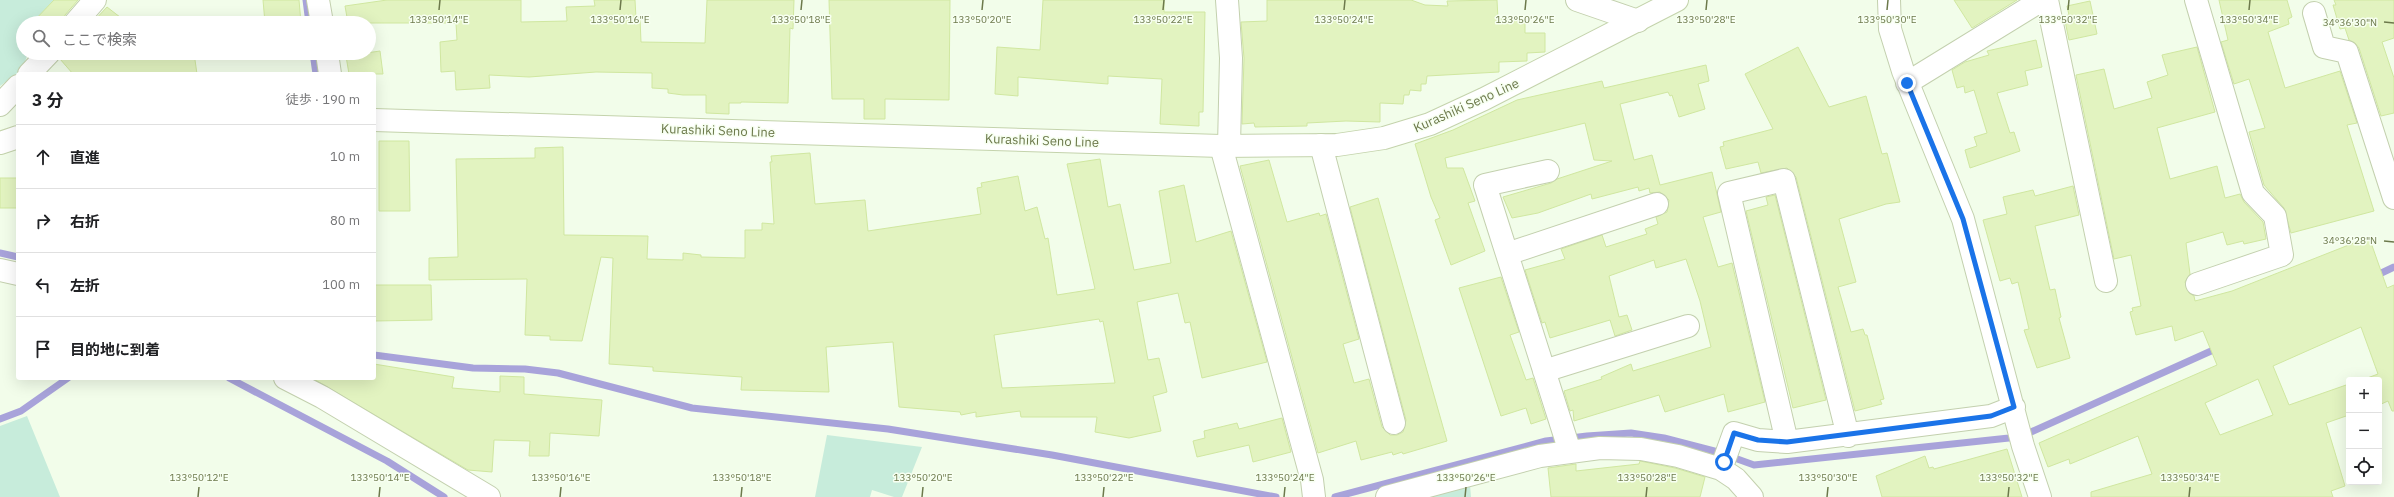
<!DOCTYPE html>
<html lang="ja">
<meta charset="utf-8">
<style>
body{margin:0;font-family:"IBM Plex Sans","Noto Sans JP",sans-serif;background:#f2f2f2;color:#202124}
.controls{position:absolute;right:12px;bottom:12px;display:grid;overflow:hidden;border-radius:4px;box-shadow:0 4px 16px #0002}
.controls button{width:36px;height:36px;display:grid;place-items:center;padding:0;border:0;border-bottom:1px solid #e0e0e0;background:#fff;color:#202124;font:20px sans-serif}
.stop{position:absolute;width:12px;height:12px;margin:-9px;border:3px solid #1a73e8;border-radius:50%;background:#fff}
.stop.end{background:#1a73e8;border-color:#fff;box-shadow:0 1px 4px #0008}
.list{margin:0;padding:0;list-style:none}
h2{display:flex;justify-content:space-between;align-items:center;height:52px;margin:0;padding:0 16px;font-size:17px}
h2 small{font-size:13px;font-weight:400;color:#757577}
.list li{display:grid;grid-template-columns:26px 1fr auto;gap:12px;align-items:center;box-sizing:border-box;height:64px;padding:0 16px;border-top:1px solid #e0e0e0}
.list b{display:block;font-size:15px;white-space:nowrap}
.list em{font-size:13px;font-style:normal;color:#757577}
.icon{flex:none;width:22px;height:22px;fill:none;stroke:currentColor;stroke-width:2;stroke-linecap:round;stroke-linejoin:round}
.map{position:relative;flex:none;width:2394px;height:497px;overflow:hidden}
.search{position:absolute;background:#fff;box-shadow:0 4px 16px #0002;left:16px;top:16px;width:360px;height:44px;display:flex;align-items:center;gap:10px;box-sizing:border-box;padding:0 14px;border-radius:22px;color:#757577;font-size:15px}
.panel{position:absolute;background:#fff;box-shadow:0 4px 16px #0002;left:16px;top:72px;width:360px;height:308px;border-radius:4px}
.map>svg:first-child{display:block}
.green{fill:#c7ecdb}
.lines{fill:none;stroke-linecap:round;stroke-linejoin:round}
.stream{stroke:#a8a3da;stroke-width:7}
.building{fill:#e2f3c0;stroke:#d0e7a0;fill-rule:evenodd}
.minor-casing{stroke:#c3d0ae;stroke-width:24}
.secondary-casing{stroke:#c4d3ac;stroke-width:24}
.minor{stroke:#fff;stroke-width:22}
.secondary{stroke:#fff;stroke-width:22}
.route{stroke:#1a73e8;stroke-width:5}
.ticks{fill:none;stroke:#6c794b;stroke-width:1.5}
.labels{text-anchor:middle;stroke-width:3;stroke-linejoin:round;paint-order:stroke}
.street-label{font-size:13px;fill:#6c794b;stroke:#f7fff1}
.ticks-label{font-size:10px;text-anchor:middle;fill:#6c794b;stroke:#f7fff1;stroke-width:3;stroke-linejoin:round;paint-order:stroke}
</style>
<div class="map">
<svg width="2394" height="497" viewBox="0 0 2394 497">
<rect width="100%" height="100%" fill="#f2fdea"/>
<path class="green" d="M0,0h54l-12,23h-19v30h5l-6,17 -22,16z
M27,416l33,81h-60v-71z
M827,435l95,12 -20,50h-8l-22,-7 -2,7h-55z
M1470,485l1,12h-45z"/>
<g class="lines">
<path class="stream" d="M306,0l3,23
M313,53l3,21
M0,253l18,4
M2373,277l21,-10
M374,355l99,13 52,1 33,4 134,35 196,21 164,26 224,42
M229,378l158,83 57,36
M0,419l21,-8 47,-33
M1335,497l211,-56 41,-5 44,-3 33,5 54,14 36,13 255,-27 22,-6 189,-85"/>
</g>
<path class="building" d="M54,0h24l-13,15 -2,8h-31z
M263,0h36l2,23h-36z
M387,0h134v22l46,-1 -1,-14 29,-1 -1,-6h41l1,18h4l1,24 64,1 2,-43h87l-1,29 -3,-1 -2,75 -47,-1v1h-12v11l-23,-1v-18h-23l-15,-2v-4l-16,-1v-15l-56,-1 -67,5 -40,-2 1,13 -34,2 -1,-19 -14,1 -1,-30 17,-2 -1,-17h-108l-3,-17z
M829,0h121l-1,100 -64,-1v20h-21v-20h-32z
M1043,0h121v12h41l-2,100h-4v14l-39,-2 2,-45 -54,-3v8l-90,-7v19l-23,-2 2,-47 43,3z
M1267,0h144l14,5 23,1 -1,-5 50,-1 1,19 27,-1v15h20v19l-18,1v8l-28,1v10l-72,4 -1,8h-5v7l-11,-1 -1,5h-5l-1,9 -23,-1v19l-34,-1 -39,2v3l-52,1 -1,-4 -12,1 2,-66 -3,-36 26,-1z
M1954,0h63l-45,28z
M2219,0h68l5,17 -4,2 1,5 -21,8 17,56 55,-17 17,52 -10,2 27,86 -83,22 -7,-25 -20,-23 -15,-53 16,-4 -16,-49 -15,5 -13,-42 7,-2z
M2334,0h60v38l-12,4 12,36v35l-13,3 -22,-68 -4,-5 -6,-3 -4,-12 -5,1 -7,-24h3z
M2090,1l7,33 -28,6 -5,-24 5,-1 -2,-9z
M107,7l9,7 12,9h-36z
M2036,40l6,27 -17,4 3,14 -31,8 13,40 4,-1 6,19 -50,17 -5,-18 12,-4 -3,-9 13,-4 -13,-43 -9,3 -1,-7 -7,2 -5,-18 13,-8 24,-7 -2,-4z
M1798,47l31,60 37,-11 16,58 5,-1 13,49 -14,2 -47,15 17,63 -18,5 13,45 12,-3 2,6h2l17,64 -4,1 2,4 -27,7 -59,-234 -9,-9 -26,5 -3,-11 -32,7 -6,-22 4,-1 -1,-4 50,-13 -28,-55z
M2197,47l18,65 -58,16 13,51 47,-13 8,32 15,-4 4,8 19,20 3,17 -22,5 -1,-3 -16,4 -4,-13 -37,11 4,31 -5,8 4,11 5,3 1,5 37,-10 137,-54 18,51 7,-3v126h-2l-4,-10 -9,4v-25h-17l16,-6 -17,-47 -88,39 16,39 60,-21v31l-23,8 19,63 -14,5 2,6h-242v-5l61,-18 -14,-38 -68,28 -1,-5 -21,8 -9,-24 178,-78 -14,-34 -28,10 -3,-15 -36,9 -6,-23 3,-1 -1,-3 9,-2 -10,-51 -17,4 -38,-184 28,-6 10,40 38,-11 -5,-16 21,-7 -6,-20zM2258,379l15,36 -53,20 -15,-32z
M380,51l3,23h-34l-3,-18z
M61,53h133l3,21h-124l-13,-15z
M1706,65l3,16 -11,3 7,25 -26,8 -7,-22 -2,1 -2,-4 -48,12 14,56 18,-5 8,30 52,-13 9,40 -18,5 15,50 14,-4 33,139 -37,10 -4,-18 -59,18 -6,-17 -85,26 -1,-11 -3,1 -6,-20 38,-12 -1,-2 30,-13 2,7 78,-24 -11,-46 -14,-42 -30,9 -2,-8 -45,16 10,41 8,-2 5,15 -17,6 -5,-16 -60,18 -5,-16 -3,1 -17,-53 40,-11 -4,-10 41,-14 4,12 41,-13 -2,-5 13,-5 -2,-7 11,-5 2,-12 -9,-8 -10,1 -1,-5 -10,3 -1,-4 -46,12 -1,-5 -53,19 -26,5 -9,-21 48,-14 6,-4 55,-18 -18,-1 -9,-37 -140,35 2,10h16l12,33 -7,2 17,48 -34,14 -16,-45 5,-2 -9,-21 -16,-53 38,-14 64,-30 85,-19 2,7z
M379,141h30l1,70h-31z
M563,147l1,88 84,1 -1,23 36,1v-7l18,2v2l44,1v-28h17v-7l12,1 -4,-62h2l-1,-6 39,-3 5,51 50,-4 3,31 113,-17 -4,-26 5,-1 -1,-4 37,-7 7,35 12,-4 8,32 3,-1 9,57 38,-6 -28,-125 33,-5 8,48 12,-3 14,66 37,-7 -12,-72 25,-6 12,57 35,-11 36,131 -65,16 -12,-56 -5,1 -7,-30 -41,9 11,58 11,-2 8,34 -14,4 8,35 -32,7 -34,-6 2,-15h-76l-1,-6 -44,6v-5l-15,3 -1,-3 -61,-5 -6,-65 -67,5 3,45 -88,-2 1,-13 -89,-6v-4l-44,-3 4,-106 -12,-1 -19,84 -32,-1v-4l-25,-1 2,-56 -98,1v-22l29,-1 -2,-98 79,-1v-10zM1099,319l1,3 3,-1 12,62 -113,5 -8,-53z
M1269,160l18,62 32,-9 1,3 6,-2 33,125 -16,5 11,39 15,-4 13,48 8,8h7l6,-3 3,-12 -56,-213 28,-9 69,243 -44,13 -1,-2 -9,3 -1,-3 -31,8 -5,-19 -38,12 -78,-287z
M0,178h18v30h-18z
M2073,186l6,29 -44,11 15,64 5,-1 6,28 -2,1 11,40 -33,10 -13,-38 5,-1 -11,-47 -6,2 -2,-6 -10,3 -17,-61 24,-6 -4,-17 30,-7 2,6z
M1775,195l51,205 -33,8 -47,-197 22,-6 -2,-8z
M1501,277l18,55 -9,3 16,45 7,-2 13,41 -15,5 -5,-16 -25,8 -42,-128z
M374,285h57l1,35 -58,1z
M374,364l80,13 -2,11 48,4v-16l24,1v17l78,6 -3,36 -49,-3 -1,23h-20l1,-15 -36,-1 -2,32 -24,-2 -156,-92h62z
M1282,418l9,34 -38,10 -4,-17 -52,12 -4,-16 12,-3 -1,-7 33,-8 2,6z
M2007,449l15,48h-140l-6,-21 49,-20 4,12 4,-1 1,2z
M1640,461l35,7 30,9 -5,20h-149l-3,-29 28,-4v7l63,-7z"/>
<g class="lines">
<defs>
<path id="minor" d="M318,0l4,23
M1227,0l4,58 -2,88
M1577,0l61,21
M1889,0l1,29 13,42 60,148 60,227 17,51
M2047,0l59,281
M2196,0l57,193 22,23 7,39 -85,29
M2314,13l10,34 23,5 47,146
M75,23l20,-23
M327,53l3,21
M29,74l20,-21
M1907,83l135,-83
M0,105l18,-19
M1321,145l73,278
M1221,146l91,334 2,17
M1548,171l-63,14 85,267
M1507,254l150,-50
M0,270l18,4
M1544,371l144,-45
M285,378l37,19 167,100
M1787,442l-58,-249 55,-13 64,256
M1721,469l13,-36 24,7 29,2 204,-26 23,-9
M1387,497l153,-41 60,-8 41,1 37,7 43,13 15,10 16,18"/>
<path id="secondary" d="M374,120l847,26 116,-1 47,-7 46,-14 54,-25 193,-99
M0,143l18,-6"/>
</defs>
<use href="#minor" class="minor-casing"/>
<use href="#secondary" class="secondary-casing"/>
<use href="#minor" class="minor"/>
<use href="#secondary" class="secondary"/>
</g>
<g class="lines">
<path class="route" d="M1724,462l10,-29 24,7 29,2 204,-26 23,-9 -51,-188 -56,-136"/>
</g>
<path class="ticks" d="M439,10l1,-10M620,10l1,-10M801,10l1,-10M982,10l1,-10M1163,10l1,-10M1344,10l1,-10M1525,10l1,-10M1706,10l1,-10M1887,10l1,-10M2068,10l1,-10M2249,10l1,-10M2384,22l10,1M2384,241l10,1M198,497l1,-10M379,497l1,-10M560,497l1,-10M741,497l1,-10M922,497l1,-10M1103,497l1,-10M1284,497l1,-10M1465,497l1,-10M1646,497l1,-10M1827,497l1,-10M2008,497l1,-10M2189,497l1,-10"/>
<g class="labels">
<g class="street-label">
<text transform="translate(1466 105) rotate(-24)" y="5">Kurashiki Seno Line</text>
<text transform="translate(718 130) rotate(2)" y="5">Kurashiki Seno Line</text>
<text transform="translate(1042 140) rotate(2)" y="5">Kurashiki Seno Line</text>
</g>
</g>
<g class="ticks-label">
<text x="439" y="23">133°50'14"E</text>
<text x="620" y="23">133°50'16"E</text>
<text x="801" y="23">133°50'18"E</text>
<text x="982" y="23">133°50'20"E</text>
<text x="1163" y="23">133°50'22"E</text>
<text x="1344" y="23">133°50'24"E</text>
<text x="1525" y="23">133°50'26"E</text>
<text x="1706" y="23">133°50'28"E</text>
<text x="1887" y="23">133°50'30"E</text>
<text x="2068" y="23">133°50'32"E</text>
<text x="2249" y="23">133°50'34"E</text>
<text x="2350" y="26">34°36'30"N</text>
<text x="2350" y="244">34°36'28"N</text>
<text x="199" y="481">133°50'12"E</text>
<text x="380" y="481">133°50'14"E</text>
<text x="561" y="481">133°50'16"E</text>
<text x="742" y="481">133°50'18"E</text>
<text x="923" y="481">133°50'20"E</text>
<text x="1104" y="481">133°50'22"E</text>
<text x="1285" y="481">133°50'24"E</text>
<text x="1466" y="481">133°50'26"E</text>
<text x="1647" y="481">133°50'28"E</text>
<text x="1828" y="481">133°50'30"E</text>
<text x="2009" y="481">133°50'32"E</text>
<text x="2190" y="481">133°50'34"E</text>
</g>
</svg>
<div class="controls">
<button>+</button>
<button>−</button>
<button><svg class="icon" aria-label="locate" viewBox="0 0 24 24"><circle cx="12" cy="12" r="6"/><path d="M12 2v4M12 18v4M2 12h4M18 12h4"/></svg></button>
</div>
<div class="stop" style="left:1724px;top:462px"></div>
<div class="stop end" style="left:1907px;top:83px"></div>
<div class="search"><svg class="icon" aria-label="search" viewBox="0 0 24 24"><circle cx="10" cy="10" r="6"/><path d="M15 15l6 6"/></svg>ここで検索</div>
<section class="panel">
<h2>3 分<small>徒歩 · 190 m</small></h2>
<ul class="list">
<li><svg class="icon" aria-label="ahead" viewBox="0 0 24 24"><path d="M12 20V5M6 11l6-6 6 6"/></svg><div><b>直進</b></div><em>10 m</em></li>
<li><svg class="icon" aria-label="right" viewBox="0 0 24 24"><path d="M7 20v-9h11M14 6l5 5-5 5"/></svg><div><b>右折</b></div><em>80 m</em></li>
<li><svg class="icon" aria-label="left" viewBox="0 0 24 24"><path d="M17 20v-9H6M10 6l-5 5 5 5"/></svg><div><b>左折</b></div><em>100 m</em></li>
<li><svg class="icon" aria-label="arrive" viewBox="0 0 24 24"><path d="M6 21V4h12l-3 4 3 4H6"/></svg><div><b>目的地に到着</b></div></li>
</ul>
</section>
</div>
